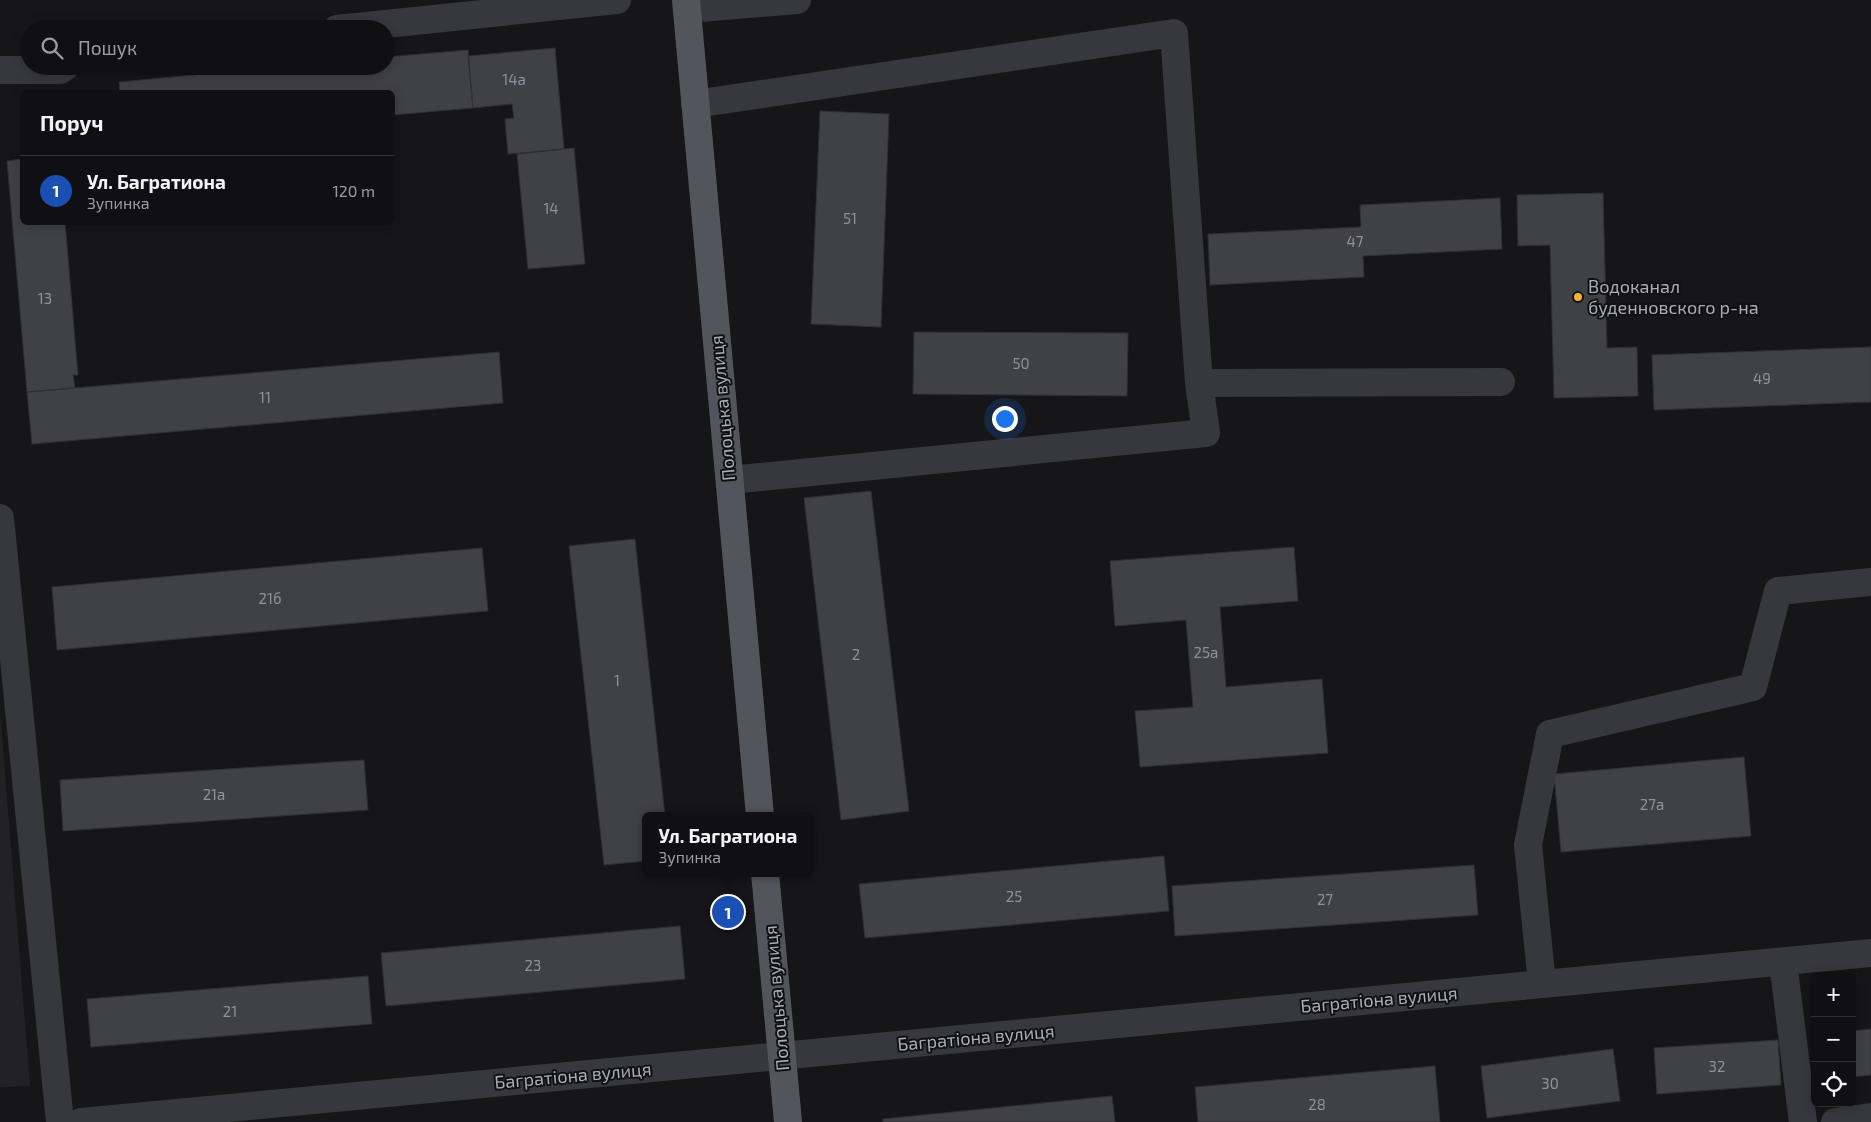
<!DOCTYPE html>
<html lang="uk">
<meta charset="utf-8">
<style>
body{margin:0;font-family:"Exo 2",sans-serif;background:#19191b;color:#f1f3f6}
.controls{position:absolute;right:15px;bottom:15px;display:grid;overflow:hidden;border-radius:8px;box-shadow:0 2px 12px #0003}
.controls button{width:45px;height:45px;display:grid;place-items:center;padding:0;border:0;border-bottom:1px solid #303032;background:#101012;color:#f1f3f6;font:25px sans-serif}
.you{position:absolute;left:1004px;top:418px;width:18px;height:18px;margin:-12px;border:4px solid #fff;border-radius:50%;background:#1a73e8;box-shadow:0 0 0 8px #1a73e833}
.badge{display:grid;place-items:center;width:32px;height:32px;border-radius:50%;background:#f2b134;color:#fff;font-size:16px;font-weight:700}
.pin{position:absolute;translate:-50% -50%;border:2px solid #fff;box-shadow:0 1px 5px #0006}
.popup{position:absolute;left:642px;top:812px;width:172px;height:65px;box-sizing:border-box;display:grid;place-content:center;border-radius:8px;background:#101012;filter:drop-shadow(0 1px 4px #0005);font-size:16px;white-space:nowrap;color:#9c9d9f}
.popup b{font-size:19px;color:#f1f3f6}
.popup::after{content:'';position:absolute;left:50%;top:100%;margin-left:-10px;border:10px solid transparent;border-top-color:#101012}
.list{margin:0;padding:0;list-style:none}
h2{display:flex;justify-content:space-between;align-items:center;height:65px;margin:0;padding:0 20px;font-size:21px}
h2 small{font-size:16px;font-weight:400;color:#9c9d9f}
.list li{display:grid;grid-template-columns:32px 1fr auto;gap:15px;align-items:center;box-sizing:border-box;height:70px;padding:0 20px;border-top:1px solid #303032}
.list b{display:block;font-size:19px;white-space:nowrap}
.list p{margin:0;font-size:16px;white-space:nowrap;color:#9c9d9f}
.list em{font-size:16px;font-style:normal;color:#9c9d9f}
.icon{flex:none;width:28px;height:28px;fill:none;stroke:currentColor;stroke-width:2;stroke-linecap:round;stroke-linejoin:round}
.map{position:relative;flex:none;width:1871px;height:1122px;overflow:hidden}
.search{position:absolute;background:#101012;box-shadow:0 2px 12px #0003;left:20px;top:20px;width:375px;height:55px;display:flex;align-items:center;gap:12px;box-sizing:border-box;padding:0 18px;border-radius:28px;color:#9c9d9f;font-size:19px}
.panel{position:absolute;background:#101012;box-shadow:0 2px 12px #0003;left:20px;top:90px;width:375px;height:135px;border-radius:8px}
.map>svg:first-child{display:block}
.built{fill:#222225}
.building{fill:#404145;stroke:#303034}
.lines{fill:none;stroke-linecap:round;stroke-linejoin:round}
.minor{stroke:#37383d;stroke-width:28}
.major{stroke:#53555c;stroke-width:28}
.poi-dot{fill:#f2b134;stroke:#111113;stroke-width:2}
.labels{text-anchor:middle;stroke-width:4;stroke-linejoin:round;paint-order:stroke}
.number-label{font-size:15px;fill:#8e929b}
.poi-label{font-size:18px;fill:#a8adb8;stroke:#111113;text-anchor:start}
.street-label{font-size:18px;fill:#a8adb8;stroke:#111113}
</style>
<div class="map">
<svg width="1871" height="1122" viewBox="0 0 1871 1122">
<rect width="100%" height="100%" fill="#161618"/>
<path class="built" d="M0,710l30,376 -30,1z"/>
<path class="building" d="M555,48l9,101 -56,5 -3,-35 9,-1 -2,-14 -39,4 -5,-52z
M468,50l5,58 -81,7v-23h-272l-1,-10 170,-16h97v-9z
M820,111l69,3 -8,213 -70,-3z
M574,148l11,116 -57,5 -11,-115z
M22,159v63h43l13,153h-5l2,13 -48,4 -20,-231z
M1603,193l4,155 30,-1 1,49 -84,2 -4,-153 -32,1 -1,-51z
M1500,198l2,51 -139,7 1,21 -154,8 -2,-51 153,-7 -1,-22z
M914,332l214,1 -1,63 -214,-2z
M1871,347v55l-217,8 -2,-55z
M499,352l4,51 -471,41 -5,-52z
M871,491l38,320 -68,9 -37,-322z
M635,539l30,277h-19v45l-42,4 -35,-319z
M1294,547l4,54 -78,6 6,80 96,-8 6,74 -188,14 -5,-56 58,-4 -7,-87 -71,6 -5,-65z
M482,548l6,63 -431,39 -5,-63z
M1744,757l7,79 -190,16 -7,-78z
M364,760l4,50 -305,21 -3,-51z
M1164,856l5,55 -304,27 -6,-54z
M1474,865l4,50 -303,21 -3,-50z
M680,926l5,53 -299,27 -5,-53z
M368,976l4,48 -281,23 -4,-48z
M1871,1029v46l-19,2v-46z
M1778,1040l3,45 -124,9 -3,-46z
M1613,1049l7,52 -133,17 -6,-52z
M1435,1066l5,56h-242l-3,-35z
M1112,1096l3,26h-232v-3z"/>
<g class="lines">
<path class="minor" d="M687,9l110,-9
M337,29l280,-29
M0,70h60l6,-4
M695,104l479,-71 25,350 7,50 -476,47
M1199,383l302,-1
M0,518l60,604
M1783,962l20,160
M1542,984l-14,-139 22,-111 203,-47 25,-96 93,-9
M81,1122l1790,-169
M1835,1122l36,-5"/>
<path class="major" d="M686,0l74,816
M765,873l23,249"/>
</g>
<circle class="poi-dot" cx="1578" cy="297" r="5"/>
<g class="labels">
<g class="number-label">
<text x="514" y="85">14а</text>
<text x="551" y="214">14</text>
<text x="850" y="224">51</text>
<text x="1355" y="247">47</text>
<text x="45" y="304">13</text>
<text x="1021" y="369">50</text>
<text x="1762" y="384">49</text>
<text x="265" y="403">11</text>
<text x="270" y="604">21б</text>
<text x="1206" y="658">25а</text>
<text x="856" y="660">2</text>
<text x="617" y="686">1</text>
<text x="214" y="800">21а</text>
<text x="1652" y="810">27а</text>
<text x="1014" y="902">25</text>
<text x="1325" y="905">27</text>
<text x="533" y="971">23</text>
<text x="230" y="1017">21</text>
<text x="1717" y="1072">32</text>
<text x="1550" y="1089">30</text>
<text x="1317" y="1110">28</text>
</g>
<g class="poi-label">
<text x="1588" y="293">Водоканал<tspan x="1588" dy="21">буденновского р-на</tspan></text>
</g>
<g class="street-label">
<text transform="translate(723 408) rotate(-95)" y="6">Полоцька вулиця</text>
<text transform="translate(777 998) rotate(-95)" y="6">Полоцька вулиця</text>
<text transform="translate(1379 1000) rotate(-5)" y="6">Багратіона вулиця</text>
<text transform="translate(976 1038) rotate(-5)" y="6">Багратіона вулиця</text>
<text transform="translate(573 1076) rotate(-5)" y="6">Багратіона вулиця</text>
</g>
</g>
</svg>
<div class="controls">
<button>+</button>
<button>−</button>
<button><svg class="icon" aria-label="locate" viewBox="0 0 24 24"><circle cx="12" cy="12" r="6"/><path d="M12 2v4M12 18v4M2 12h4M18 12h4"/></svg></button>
</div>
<div class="you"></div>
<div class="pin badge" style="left:728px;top:912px;background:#1a4fb4">1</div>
<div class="popup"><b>Ул. Багратиона</b>Зупинка</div>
<div class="search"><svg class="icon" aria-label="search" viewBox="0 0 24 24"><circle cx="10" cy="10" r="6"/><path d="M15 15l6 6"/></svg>Пошук</div>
<section class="panel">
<h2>Поруч<small></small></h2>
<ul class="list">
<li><span class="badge" style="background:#1a4fb4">1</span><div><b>Ул. Багратиона</b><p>Зупинка</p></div><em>120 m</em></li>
</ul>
</section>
</div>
